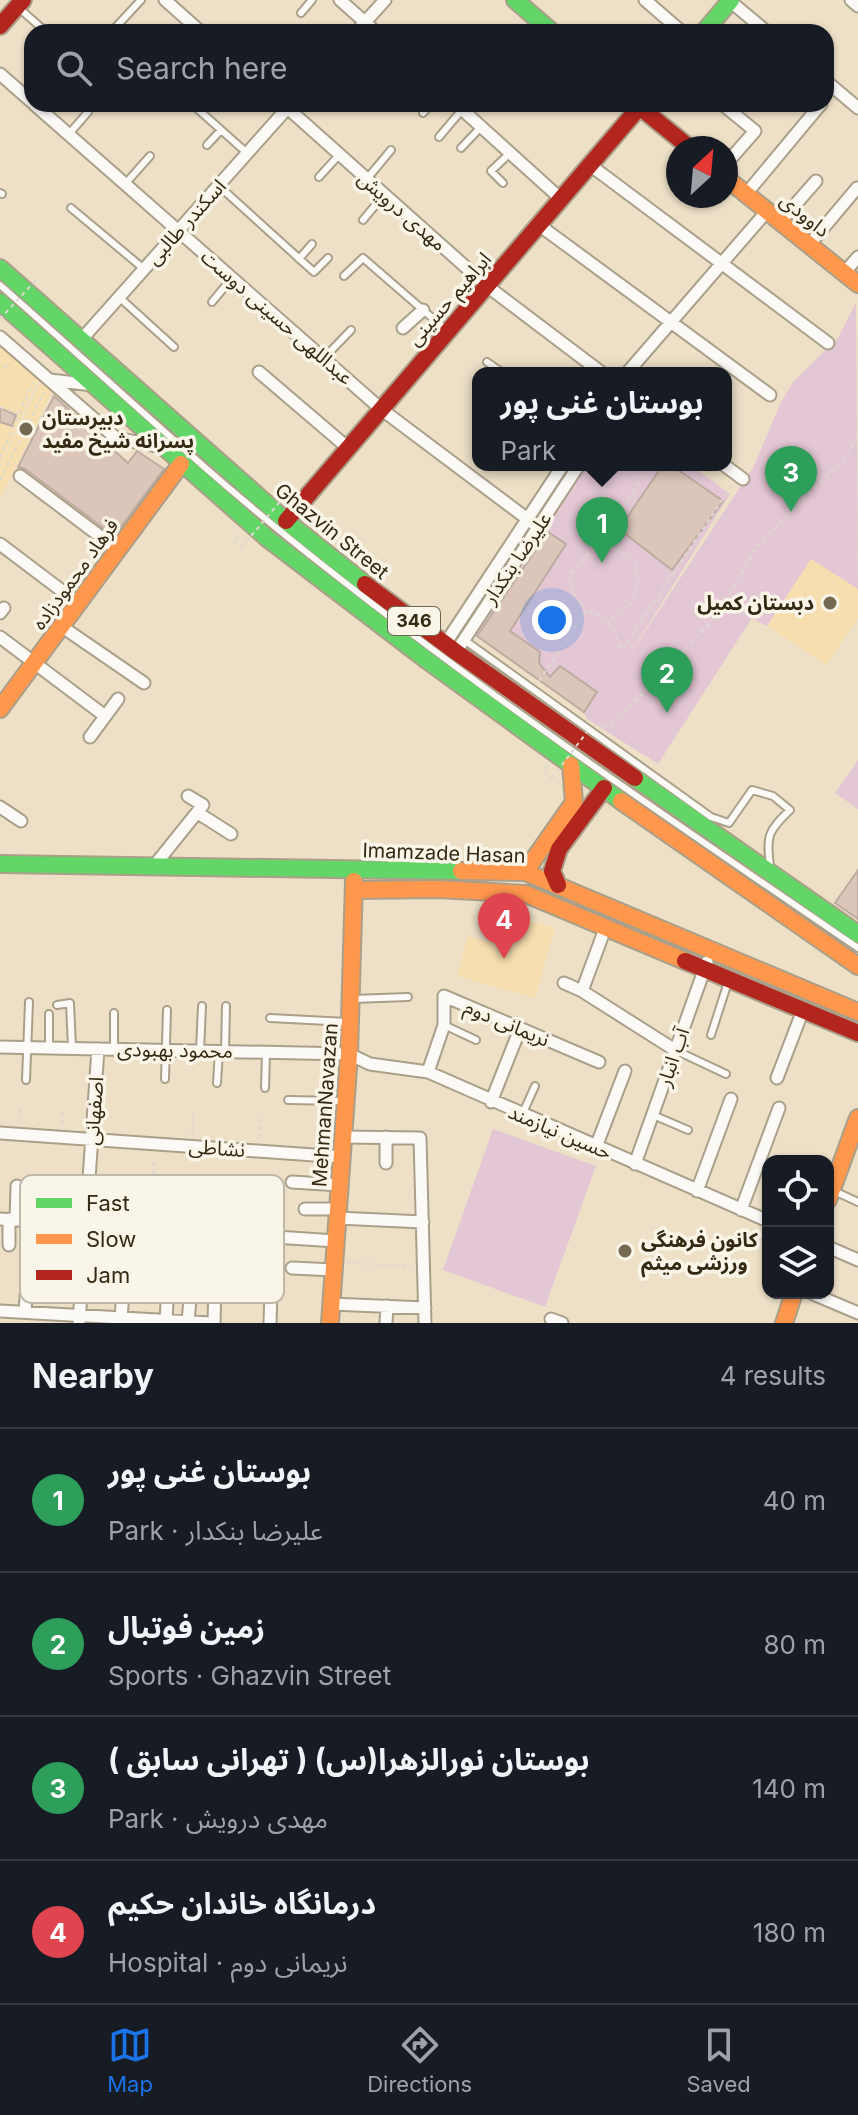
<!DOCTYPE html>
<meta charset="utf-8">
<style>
body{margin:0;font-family:Inter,"Noto Sans Arabic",sans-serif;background:#242831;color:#f1f3f6}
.controls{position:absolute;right:24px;bottom:24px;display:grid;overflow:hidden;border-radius:16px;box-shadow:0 2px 6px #0004}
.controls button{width:72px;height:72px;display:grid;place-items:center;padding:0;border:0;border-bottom:2px solid #363941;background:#171b24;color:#f1f3f6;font:40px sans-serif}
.compass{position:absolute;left:666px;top:136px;width:72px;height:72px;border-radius:50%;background:#171b24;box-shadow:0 2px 6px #0004;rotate:26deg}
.you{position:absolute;left:552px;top:620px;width:28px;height:28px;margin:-20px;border:6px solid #fff;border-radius:50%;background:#1a73e8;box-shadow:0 0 0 12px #1a73e833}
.badge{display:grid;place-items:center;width:52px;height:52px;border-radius:50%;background:#1a73e8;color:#fff;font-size:26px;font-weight:700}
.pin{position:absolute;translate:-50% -66px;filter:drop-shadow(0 2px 4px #0008)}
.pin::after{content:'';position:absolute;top:42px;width:28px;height:24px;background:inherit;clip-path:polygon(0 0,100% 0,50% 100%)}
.popup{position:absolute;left:472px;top:367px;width:260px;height:104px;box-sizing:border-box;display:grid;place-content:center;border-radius:16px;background:#171b24;filter:drop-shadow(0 2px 6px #0005);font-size:26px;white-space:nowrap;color:#9ea1a6}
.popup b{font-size:30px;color:#f1f3f6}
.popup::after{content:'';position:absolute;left:50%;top:100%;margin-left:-16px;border:16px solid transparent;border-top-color:#171b24}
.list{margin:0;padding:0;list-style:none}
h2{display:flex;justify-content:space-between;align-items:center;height:104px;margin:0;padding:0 32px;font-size:34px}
h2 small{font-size:26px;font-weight:400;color:#9ea1a6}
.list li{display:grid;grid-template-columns:52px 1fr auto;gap:24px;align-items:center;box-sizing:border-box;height:144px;padding:0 32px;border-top:2px solid #363941}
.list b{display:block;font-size:30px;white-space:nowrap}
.list p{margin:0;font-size:26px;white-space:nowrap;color:#9ea1a6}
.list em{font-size:26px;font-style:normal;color:#9ea1a6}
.icon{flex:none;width:44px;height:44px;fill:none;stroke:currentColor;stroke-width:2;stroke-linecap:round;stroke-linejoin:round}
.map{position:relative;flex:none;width:858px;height:1323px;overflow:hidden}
.search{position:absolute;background:#171b24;box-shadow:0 2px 6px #0004;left:24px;right:24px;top:24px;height:88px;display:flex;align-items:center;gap:20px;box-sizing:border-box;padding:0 28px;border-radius:24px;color:#9ea1a6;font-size:30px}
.sheet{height:680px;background:#171b24}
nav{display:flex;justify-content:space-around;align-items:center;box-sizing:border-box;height:112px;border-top:2px solid #363941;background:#171b24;font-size:22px;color:#9ea1a6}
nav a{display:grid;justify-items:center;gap:4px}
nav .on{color:#1a73e8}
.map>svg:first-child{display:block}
.built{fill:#f6deaf}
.green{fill:#e3c7d4}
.building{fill:#dcc5b9;stroke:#beaca0;stroke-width:2}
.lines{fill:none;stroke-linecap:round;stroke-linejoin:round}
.lane-casing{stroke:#aa9f89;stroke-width:10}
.street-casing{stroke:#aa9f89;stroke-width:15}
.fast-casing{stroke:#aa9f89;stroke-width:20}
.slow-casing{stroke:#aa9f89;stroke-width:20}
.jam-casing{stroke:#aa9f89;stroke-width:20}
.path{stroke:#ddd8d0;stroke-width:2;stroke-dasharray:4 4;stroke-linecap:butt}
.lane{stroke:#fcfaf7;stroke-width:6}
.street{stroke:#fcfaf7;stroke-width:11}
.fast{stroke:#63d668;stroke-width:16}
.slow{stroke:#ff974d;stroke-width:16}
.jam{stroke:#b3261e;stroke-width:16}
.path-bridge{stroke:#ddd8d0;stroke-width:2;stroke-dasharray:4 4;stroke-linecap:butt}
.poi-dot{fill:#756951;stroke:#faf5e9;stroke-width:3}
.labels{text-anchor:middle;stroke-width:7;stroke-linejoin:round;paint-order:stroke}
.shield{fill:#faf5e9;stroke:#6f6652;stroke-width:2}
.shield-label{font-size:18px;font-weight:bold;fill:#342912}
.street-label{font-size:20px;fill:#342912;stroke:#faf5e9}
.poi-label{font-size:20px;font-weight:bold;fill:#342912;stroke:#faf5e9;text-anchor:start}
.key{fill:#faf5e9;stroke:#bfb8a8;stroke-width:2}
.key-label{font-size:22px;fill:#342912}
</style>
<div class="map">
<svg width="858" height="1323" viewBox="0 0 858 1323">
<rect width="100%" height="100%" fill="#ede0c7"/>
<path class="built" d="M0,342l40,33 -40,91z
M42,378l11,12 -53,109v-30z
M811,558l47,31v29l-32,47 -59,-39z
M499,912l56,16 -20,70 -78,-22 11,-40 23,7z"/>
<path class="green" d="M856,303l2,286 -47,-30 -44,67 -15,-8 -94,146 -71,-45 -3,-7 -114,-80 117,-167h104l39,29 -105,168 129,-196 27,-64 13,-21 44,-43z
M858,760v49l-23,-16z
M493,1129l103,37 -51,141 -102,-37z"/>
<path class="building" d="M54,396l74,67 9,-12 27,18 -50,67 -89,-67 -7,-2z
M0,408l16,7 -4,11 -12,-4z
M663,465h8l52,36 -51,69 -53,-41z
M548,532l18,12 -56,87 30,21 -1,11 11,14 10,-11 37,26 -13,20 -107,-76z
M858,870v49l-23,-16z"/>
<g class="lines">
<defs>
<path id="lane" d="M19,8l27,24
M301,13l11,-13
M115,28l26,-28
M192,104l55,49
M423,113l8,-9
M69,134l19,-22
M439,137l28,-33
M207,145l14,-15
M461,148l20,-21
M319,177l20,-22
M366,180l25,-30
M126,183l24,-27
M503,183l-12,-12 19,-18
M219,186l95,86 14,-14
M0,193l2,1
M71,208l73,61
M363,220l20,-24
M299,259l13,-15
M344,276l19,-18 82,71
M0,285c106,93 209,191 320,278 173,137 356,261 538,385
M119,297l55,50
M212,302l20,-24
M323,359l28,-29
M487,362l16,11
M463,639l248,178 18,6 23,-33 21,6 17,14c-22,21 -24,26 -20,56
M352,999l56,-2
M57,1005l13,-2 2,45
M49,1014v34
M270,1018l77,4
M444,1025l32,15
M711,1035l18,-56
M114,1049v-36
M675,1050l51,24
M200,1051l2,-45
M225,1051l1,-45
M165,1079l2,-69
M26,1080l3,-78
M217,1083l2,-32
M265,1088l1,-36
M288,1100l54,1
M522,1115l13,-29
M653,1115l35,15
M832,1190l26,12"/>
<path id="street" d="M165,0l36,32
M340,0l36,32
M645,0l37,32
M851,0l7,6
M730,1l37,31
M356,32l29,-32
M0,74l32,28
M826,81l32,27
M34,104l347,305 157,118
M283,104l204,182 115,87
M456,104l105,95
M722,104l33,27 -29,33
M590,165l238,178
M746,194l75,-90
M780,222l36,-41
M539,225l231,170
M809,245l48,-57
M844,273l14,-16
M403,328l20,-18
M0,337l116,101 45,9
M81,340l210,-236
M259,372l89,76
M627,373l140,-162
M50,380l43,5
M724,465l19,14
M20,476l97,73
M0,544l78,59
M0,613l4,-5
M61,626l83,57
M0,637l105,79
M445,644l118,-179
M456,652l123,-187
M90,737l28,-38
M0,807l21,14
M198,813l33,21
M154,866l49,-61 -15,-9
M564,983l18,8 93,59
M582,991l24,-65
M0,1047l349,7 21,10 58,8 340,149
M428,1072l16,-47v-29l155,66
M777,1078l26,-68
M491,1102l29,-73
M0,1133l342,24
M343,1137l77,1 5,185
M596,1147l29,-76
M386,1163v-26
M635,1164l72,-202
M292,1182l48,3
M697,1191l34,-92
M305,1209h33
M741,1210l38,-102
M337,1218l86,4
M0,1219l336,22
M16,1220l1,-34
M44,1222l3,-29
M9,1245v-26
M828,1247l30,13
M54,1249l1,-27
M292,1268l42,2
M811,1293l47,20
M331,1304l94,4
M0,1311l210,12
M25,1312l3,-43
M121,1318l3,-39
M551,1319l11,4
M166,1321l2,-36
M188,1322l3,-35
M79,1323l19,-274
M214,1323l1,-37
M270,1323l1,-32
M386,1323l1,-17"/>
<path id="fast" d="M515,0l37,32
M704,32l27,-32
M0,268l286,253 79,63
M0,302l267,236 161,123 193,140
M635,778l223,156
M0,864l461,7"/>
<path id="slow" d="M726,178l132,106
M0,709l181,-245
M621,801l237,165
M461,871l64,1 333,140
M525,872l49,-70 -3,-37
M354,890l84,-1 88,5 159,67
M828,1200l30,-82
M330,1323l19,-269 5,-173
M784,1323l10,-30"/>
<path id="jam" d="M0,26l23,-26
M636,104l54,44
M286,521l356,-417
M365,584l91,68 179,126
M558,885l-6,-14 7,-22 45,-61
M685,961l173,72"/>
</defs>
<use href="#lane" class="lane-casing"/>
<use href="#street" class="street-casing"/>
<use href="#fast" class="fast-casing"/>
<use href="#slow" class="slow-casing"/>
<use href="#jam" class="jam-casing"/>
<path class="path" d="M4,368l5,-6
M0,407l18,7
M0,458l33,-76
M0,480l44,-88
M238,535l-5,6 8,7
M598,546l52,-81
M609,622l13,28 110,-165
M539,681l47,-71 23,10 23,-17 6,-20 -2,-17 -15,-15 -23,-4 -16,12 -12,16 1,15 15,20
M604,727l9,-4 24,-24 83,-87 37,-66 91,-92 10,-19
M547,765l-4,6 9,7
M19,1121l2,-14
M62,1124l1,-17
M192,1133l1,-23
M260,1138l1,-20
M153,1182l1,-25
M175,1217l1,-17
M198,1219l1,-18
M182,1262l2,-18
M347,1263l66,3"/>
<use href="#lane" class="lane"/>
<use href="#street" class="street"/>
<use href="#fast" class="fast"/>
<use href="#slow" class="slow"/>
<use href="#jam" class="jam"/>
<path class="path-bridge" d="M0,319l36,-39
M241,548l47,-56
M552,778l35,-46"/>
</g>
<g class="poi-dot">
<circle cx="26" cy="429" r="8"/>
<circle cx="830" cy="603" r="8"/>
<circle cx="625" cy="1251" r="8"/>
</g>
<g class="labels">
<rect class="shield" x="388" y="607" width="52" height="28" rx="6"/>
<g class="shield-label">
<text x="414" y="627">346</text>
</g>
<g class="street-label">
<text transform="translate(402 211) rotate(41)" y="7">مهدی درویش</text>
<text transform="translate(805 215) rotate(39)" y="7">داوودی</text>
<text transform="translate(186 222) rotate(-48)" y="7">اسکندر طالبی</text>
<text transform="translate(449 299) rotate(-49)" y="7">ابراهیم حسینی</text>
<text transform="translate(277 317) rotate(41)" y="7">عبداللهی حسینی دوست</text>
<text transform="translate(332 531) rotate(39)" y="7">Ghazvin Street</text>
<text transform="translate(517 558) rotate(-56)" y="7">علیرضا بنکدار</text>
<text transform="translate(75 574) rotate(-54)" y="7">فرهاد محمودزاده</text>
<text transform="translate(444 853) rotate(2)" y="7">Imamzade Hasan</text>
<text transform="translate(507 1023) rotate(23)" y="7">نریمانی دوم</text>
<text transform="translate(175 1050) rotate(1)" y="7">محمود بهبودی</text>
<text transform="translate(673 1057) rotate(-71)" y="7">آب انبار</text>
<text transform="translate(325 1105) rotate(-86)" y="7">MehmanNavazan</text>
<text transform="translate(94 1111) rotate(-86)" y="7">اصفهانی</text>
<text transform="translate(560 1132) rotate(23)" y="7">حسین نیازمند</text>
<text transform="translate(217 1148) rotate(4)" y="7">نشاطی</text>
</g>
<g class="poi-label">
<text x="42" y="425">دبیرستان<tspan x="42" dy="23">پسرانه شیخ مفید</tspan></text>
<text x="814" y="610" text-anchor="end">دبستان کمیل</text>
<text x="641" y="1247">کانون فرهنگی<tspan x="641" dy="23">ورزشی میثم</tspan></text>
</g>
</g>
<rect x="20" y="1175" width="264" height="128" rx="12" class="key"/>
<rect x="36" y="1198" width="36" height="10" fill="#63d668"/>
<rect x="36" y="1234" width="36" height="10" fill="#ff974d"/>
<rect x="36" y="1270" width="36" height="10" fill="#b3261e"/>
<g class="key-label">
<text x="86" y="1211">Fast</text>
<text x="86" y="1247">Slow</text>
<text x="86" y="1283">Jam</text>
</g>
</svg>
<div class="controls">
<button><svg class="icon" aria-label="locate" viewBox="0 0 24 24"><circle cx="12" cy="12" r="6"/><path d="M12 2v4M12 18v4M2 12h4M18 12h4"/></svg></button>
<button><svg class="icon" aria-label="layers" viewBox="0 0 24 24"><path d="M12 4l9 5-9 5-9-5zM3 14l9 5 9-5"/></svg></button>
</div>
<svg class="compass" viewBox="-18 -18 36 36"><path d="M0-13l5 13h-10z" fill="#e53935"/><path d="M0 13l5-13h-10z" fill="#9ea1a6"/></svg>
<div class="you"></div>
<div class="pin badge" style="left:602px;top:563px;background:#2e9e5b">1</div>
<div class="popup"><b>بوستان غنی پور</b>Park</div>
<div class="pin badge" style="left:667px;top:713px;background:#2e9e5b">2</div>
<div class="pin badge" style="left:791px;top:512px;background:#2e9e5b">3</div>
<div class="pin badge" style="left:504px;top:959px;background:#e0444e">4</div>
<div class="search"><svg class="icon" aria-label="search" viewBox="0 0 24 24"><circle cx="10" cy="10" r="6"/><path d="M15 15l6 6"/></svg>Search here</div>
</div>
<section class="sheet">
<h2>Nearby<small>4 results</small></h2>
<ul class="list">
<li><span class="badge" style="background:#2e9e5b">1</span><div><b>بوستان غنی پور</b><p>Park · علیرضا بنکدار</p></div><em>40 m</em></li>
<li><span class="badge" style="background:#2e9e5b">2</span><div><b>زمین فوتبال</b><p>Sports · Ghazvin Street</p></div><em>80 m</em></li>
<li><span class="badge" style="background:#2e9e5b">3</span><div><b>بوستان نورالزهرا(س) ( تهرانی سابق )</b><p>Park · مهدی درویش</p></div><em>140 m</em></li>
<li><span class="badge" style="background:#e0444e">4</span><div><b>درمانگاه خاندان حکیم</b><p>Hospital · نریمانی دوم</p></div><em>180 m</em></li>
</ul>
</section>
<nav>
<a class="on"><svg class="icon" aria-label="map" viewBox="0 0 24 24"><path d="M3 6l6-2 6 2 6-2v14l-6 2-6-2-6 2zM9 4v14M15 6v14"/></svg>Map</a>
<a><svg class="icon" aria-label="directions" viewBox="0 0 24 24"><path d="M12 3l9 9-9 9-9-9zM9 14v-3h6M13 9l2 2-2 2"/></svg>Directions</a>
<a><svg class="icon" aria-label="saved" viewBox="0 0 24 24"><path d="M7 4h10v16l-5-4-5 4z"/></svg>Saved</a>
</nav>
